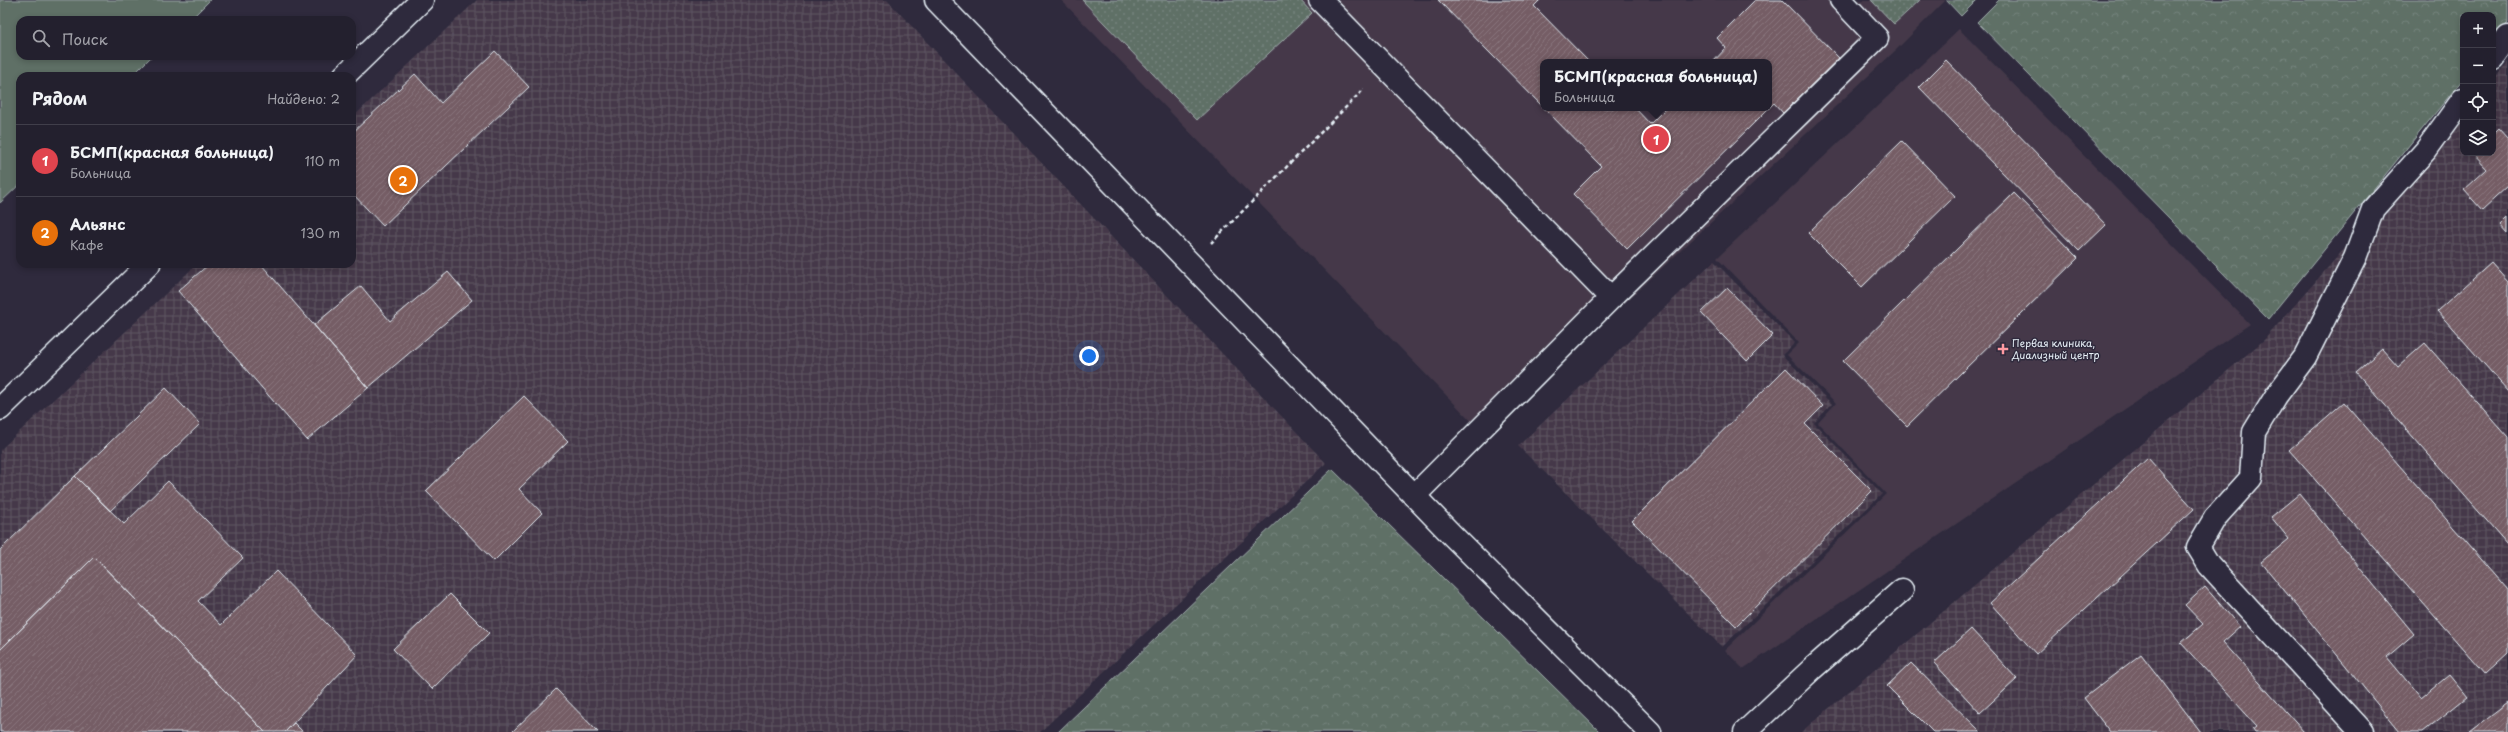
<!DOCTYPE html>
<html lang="ru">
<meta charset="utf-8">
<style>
body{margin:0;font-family:"Playpen Sans",sans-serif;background:#2f2d3a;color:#f1f3f6}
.controls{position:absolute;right:12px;top:12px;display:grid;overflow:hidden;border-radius:8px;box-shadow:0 2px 6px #0003}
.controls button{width:36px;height:36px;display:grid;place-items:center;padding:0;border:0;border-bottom:1px solid #403e4a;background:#23202e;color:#f1f3f6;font:20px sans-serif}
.you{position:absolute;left:1089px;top:356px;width:14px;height:14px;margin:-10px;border:3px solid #fff;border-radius:50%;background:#1a73e8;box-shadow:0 0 0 6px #1a73e833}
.badge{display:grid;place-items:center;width:26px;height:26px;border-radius:50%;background:#ff9aa2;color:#fff;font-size:13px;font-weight:700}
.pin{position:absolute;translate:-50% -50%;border:2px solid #fff;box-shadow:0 1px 4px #0006}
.popup{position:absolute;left:1540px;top:59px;width:232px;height:52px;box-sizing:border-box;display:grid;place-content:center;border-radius:8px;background:#23202e;filter:drop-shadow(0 1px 3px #0005);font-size:13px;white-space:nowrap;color:#a3a3aa}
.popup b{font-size:15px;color:#f1f3f6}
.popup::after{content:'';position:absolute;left:50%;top:100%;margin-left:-8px;border:8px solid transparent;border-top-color:#23202e}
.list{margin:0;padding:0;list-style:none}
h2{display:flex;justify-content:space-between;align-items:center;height:52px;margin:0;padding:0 16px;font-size:17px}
h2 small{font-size:13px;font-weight:400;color:#a3a3aa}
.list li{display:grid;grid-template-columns:26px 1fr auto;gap:12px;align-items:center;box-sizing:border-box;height:72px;padding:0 16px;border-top:1px solid #403e4a}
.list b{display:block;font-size:15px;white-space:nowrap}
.list p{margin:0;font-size:13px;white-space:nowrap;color:#a3a3aa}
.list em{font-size:13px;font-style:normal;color:#a3a3aa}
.icon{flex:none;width:22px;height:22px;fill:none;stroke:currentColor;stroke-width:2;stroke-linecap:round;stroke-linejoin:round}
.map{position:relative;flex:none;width:2508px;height:732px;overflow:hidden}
.search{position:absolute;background:#23202e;box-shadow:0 2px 6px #0003;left:16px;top:16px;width:340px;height:44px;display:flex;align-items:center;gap:10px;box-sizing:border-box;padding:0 14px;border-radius:12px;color:#a3a3aa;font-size:15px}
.panel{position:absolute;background:#23202e;box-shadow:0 2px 6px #0003;left:16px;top:72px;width:340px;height:196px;border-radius:12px}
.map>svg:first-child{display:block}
.built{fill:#443949;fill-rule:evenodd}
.industrial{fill:url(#industrial-grid)}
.grass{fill:#5e6f66;stroke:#a3b0af}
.forest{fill:url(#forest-crowns);stroke:#a3b0af}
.park{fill:url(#park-dots);stroke:#a3b0af}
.building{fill:url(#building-hatch);stroke:#e8f1f8}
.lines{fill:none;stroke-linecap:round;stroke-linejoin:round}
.minor-casing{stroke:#e8f1f8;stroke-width:25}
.path{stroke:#e8f1f8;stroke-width:2.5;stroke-dasharray:4 3;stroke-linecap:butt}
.minor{stroke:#2f2a3d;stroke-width:22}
.poi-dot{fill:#ff9aa2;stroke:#2f2a3d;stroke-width:1.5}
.labels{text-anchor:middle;stroke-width:3;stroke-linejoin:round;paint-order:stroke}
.poi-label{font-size:10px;fill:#e8f1f8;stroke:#2f2a3d;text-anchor:start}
</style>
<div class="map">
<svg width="2508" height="732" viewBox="0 0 2508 732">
<defs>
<pattern id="industrial-grid" width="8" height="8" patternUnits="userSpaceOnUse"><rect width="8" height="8" fill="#443949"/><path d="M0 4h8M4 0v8" fill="none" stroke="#5f5664"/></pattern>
<pattern id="forest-crowns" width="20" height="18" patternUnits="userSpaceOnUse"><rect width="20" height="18" fill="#5e6f66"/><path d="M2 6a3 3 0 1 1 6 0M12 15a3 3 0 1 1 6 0" fill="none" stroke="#75847d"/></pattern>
<pattern id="park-dots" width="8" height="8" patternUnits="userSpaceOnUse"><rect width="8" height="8" fill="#5e6f66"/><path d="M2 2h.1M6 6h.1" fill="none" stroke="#75847d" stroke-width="1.8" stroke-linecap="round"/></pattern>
<pattern id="building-hatch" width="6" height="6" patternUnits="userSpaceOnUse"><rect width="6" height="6" fill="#745d65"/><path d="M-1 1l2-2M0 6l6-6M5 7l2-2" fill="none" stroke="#88757c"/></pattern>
</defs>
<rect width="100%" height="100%" fill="#2f2a3d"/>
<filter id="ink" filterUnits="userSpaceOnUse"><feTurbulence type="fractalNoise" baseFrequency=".025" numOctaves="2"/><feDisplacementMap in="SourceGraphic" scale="8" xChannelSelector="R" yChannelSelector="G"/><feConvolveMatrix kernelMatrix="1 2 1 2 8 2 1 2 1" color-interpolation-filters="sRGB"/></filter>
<g filter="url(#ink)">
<path class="built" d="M1061,0h885l-50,50 -412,384zM1543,62h226v46h-226z
M1959,29l291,295 -507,345 -18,-19 161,-156 -68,-71 18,-20 -49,-48 12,-12 -82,-85z"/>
<path class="industrial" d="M477,0h410l439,463 -286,269h-1040v-282l197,-186h155v-146z
M2508,62v670h-707l463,-392 199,-226v39h30v-74z
M1714,261l81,82 -13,12 50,49 -18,19 68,71 -160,153 -204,-201z"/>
<path class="grass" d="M0,0h210l-20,20h-170v36h132l-20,20h-112v108l-20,19z"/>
<path class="forest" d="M1999,0h509v23l-15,19v-27h-30v64l-195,240 -291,-297z
M1332,469l268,263h-542z"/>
<path class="park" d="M1082,0h218l12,13 -115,107z
M1871,0h49l-26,24z
M1946,0h31l-16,16z"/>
<path class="building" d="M1438,0h102l-6,6 55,56h-46v45z
M1755,0h27l57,58 -56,55 -9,-10 -5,5v-46h-56l13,-14 -9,-10z
M495,51l34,36 -146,139 -31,-33v-60l63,-59 26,29z
M1946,60l160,165 -27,26 -160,-164z
M1544,108h91l15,16 16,-16h103l-142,141 -54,-55 28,-28z
M2498,128l10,11v47l-26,24 -18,-20 23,-21 -15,-16h21v-20z
M1902,141l53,55 -93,91 -54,-54z
M2014,193l64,65 -171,168 -64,-65z
M2508,218v15l-7,-8z
M2491,263l17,19v109l-71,-80z
M209,264h52l107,124 -61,52 -129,-149z
M448,272l24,28 -104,88 -54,-63 47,-39 29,35z
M1727,288l46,47 -26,26 -46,-48z
M2425,343l83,94v108l-152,-173 26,-23 16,18z
M1786,368l37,38 -18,18 67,67 -136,135 -104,-105z
M166,388l34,36 -90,87 -35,-35z
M524,396l44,45 -49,48 23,24 -48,48 -68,-70z
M2344,402l164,188v63l-23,21 -196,-224z
M2148,458l46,51 -158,145 -46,-51z
M75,476l49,48 44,-43 75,77 -45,43 23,24 55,-54 81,84 -72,77h-20l-171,-175 -94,93v-100z
M2299,494l115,140 -27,23 34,41 28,-23 18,22 -44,35h-23l-139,-170 28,-23 -18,-22z
M94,557l171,175h-265v-82z
M2205,587l35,40 -17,15 81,90h-49l-2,-3 4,-3 -76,-83 22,-19 -18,-19z
M450,594l39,39 -57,56 -39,-40z
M1971,629l46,50 -37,34 -46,-50z
M2141,654l60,78h-91l-26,-34z
M1911,663l70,69h-48l-46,-46z
M556,689l42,43h-86z
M2508,703v29h-38z
M294,723l9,9h-18z"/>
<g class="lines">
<defs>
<path id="minor" d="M936,0l517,536 197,196
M1320,0l291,298 266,-260 -36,-38
M2493,58l15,-21
M344,76l78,-76
M0,409l149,-145
M1414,496l197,-198
M1745,732l67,-63 90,-79
M2362,732l-153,-167 -11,-18 17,-29 36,-40 3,-46 22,-36 29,-39 50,-99 18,-49 53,-59 37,-51"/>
</defs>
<use href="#minor" class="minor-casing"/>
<path class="path" d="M1211,243l153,-154"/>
<use href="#minor" class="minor"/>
</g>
</g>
<path class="poi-dot" d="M2001 343h4v4h4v4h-4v4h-4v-4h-4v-4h4z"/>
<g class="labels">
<g class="poi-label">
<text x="2012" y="347">Первая клиника,<tspan x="2012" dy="12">Диализный центр</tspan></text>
</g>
</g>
</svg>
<div class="controls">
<button>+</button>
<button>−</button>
<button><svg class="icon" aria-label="locate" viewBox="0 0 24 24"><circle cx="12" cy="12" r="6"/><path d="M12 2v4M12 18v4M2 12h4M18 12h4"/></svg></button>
<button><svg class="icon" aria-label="layers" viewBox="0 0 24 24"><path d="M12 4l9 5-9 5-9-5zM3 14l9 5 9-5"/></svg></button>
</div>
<div class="you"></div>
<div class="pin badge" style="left:1656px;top:139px;background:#e0444e">1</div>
<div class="popup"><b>БСМП(красная больница)</b>Больница</div>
<div class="pin badge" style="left:403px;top:180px;background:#e8710a">2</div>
<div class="search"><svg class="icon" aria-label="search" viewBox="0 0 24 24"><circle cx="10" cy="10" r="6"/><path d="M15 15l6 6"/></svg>Поиск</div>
<section class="panel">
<h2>Рядом<small>Найдено: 2</small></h2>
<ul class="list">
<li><span class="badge" style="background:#e0444e">1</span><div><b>БСМП(красная больница)</b><p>Больница</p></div><em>110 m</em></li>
<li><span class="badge" style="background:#e8710a">2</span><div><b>Альянс</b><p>Кафе</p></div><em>130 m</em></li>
</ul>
</section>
</div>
